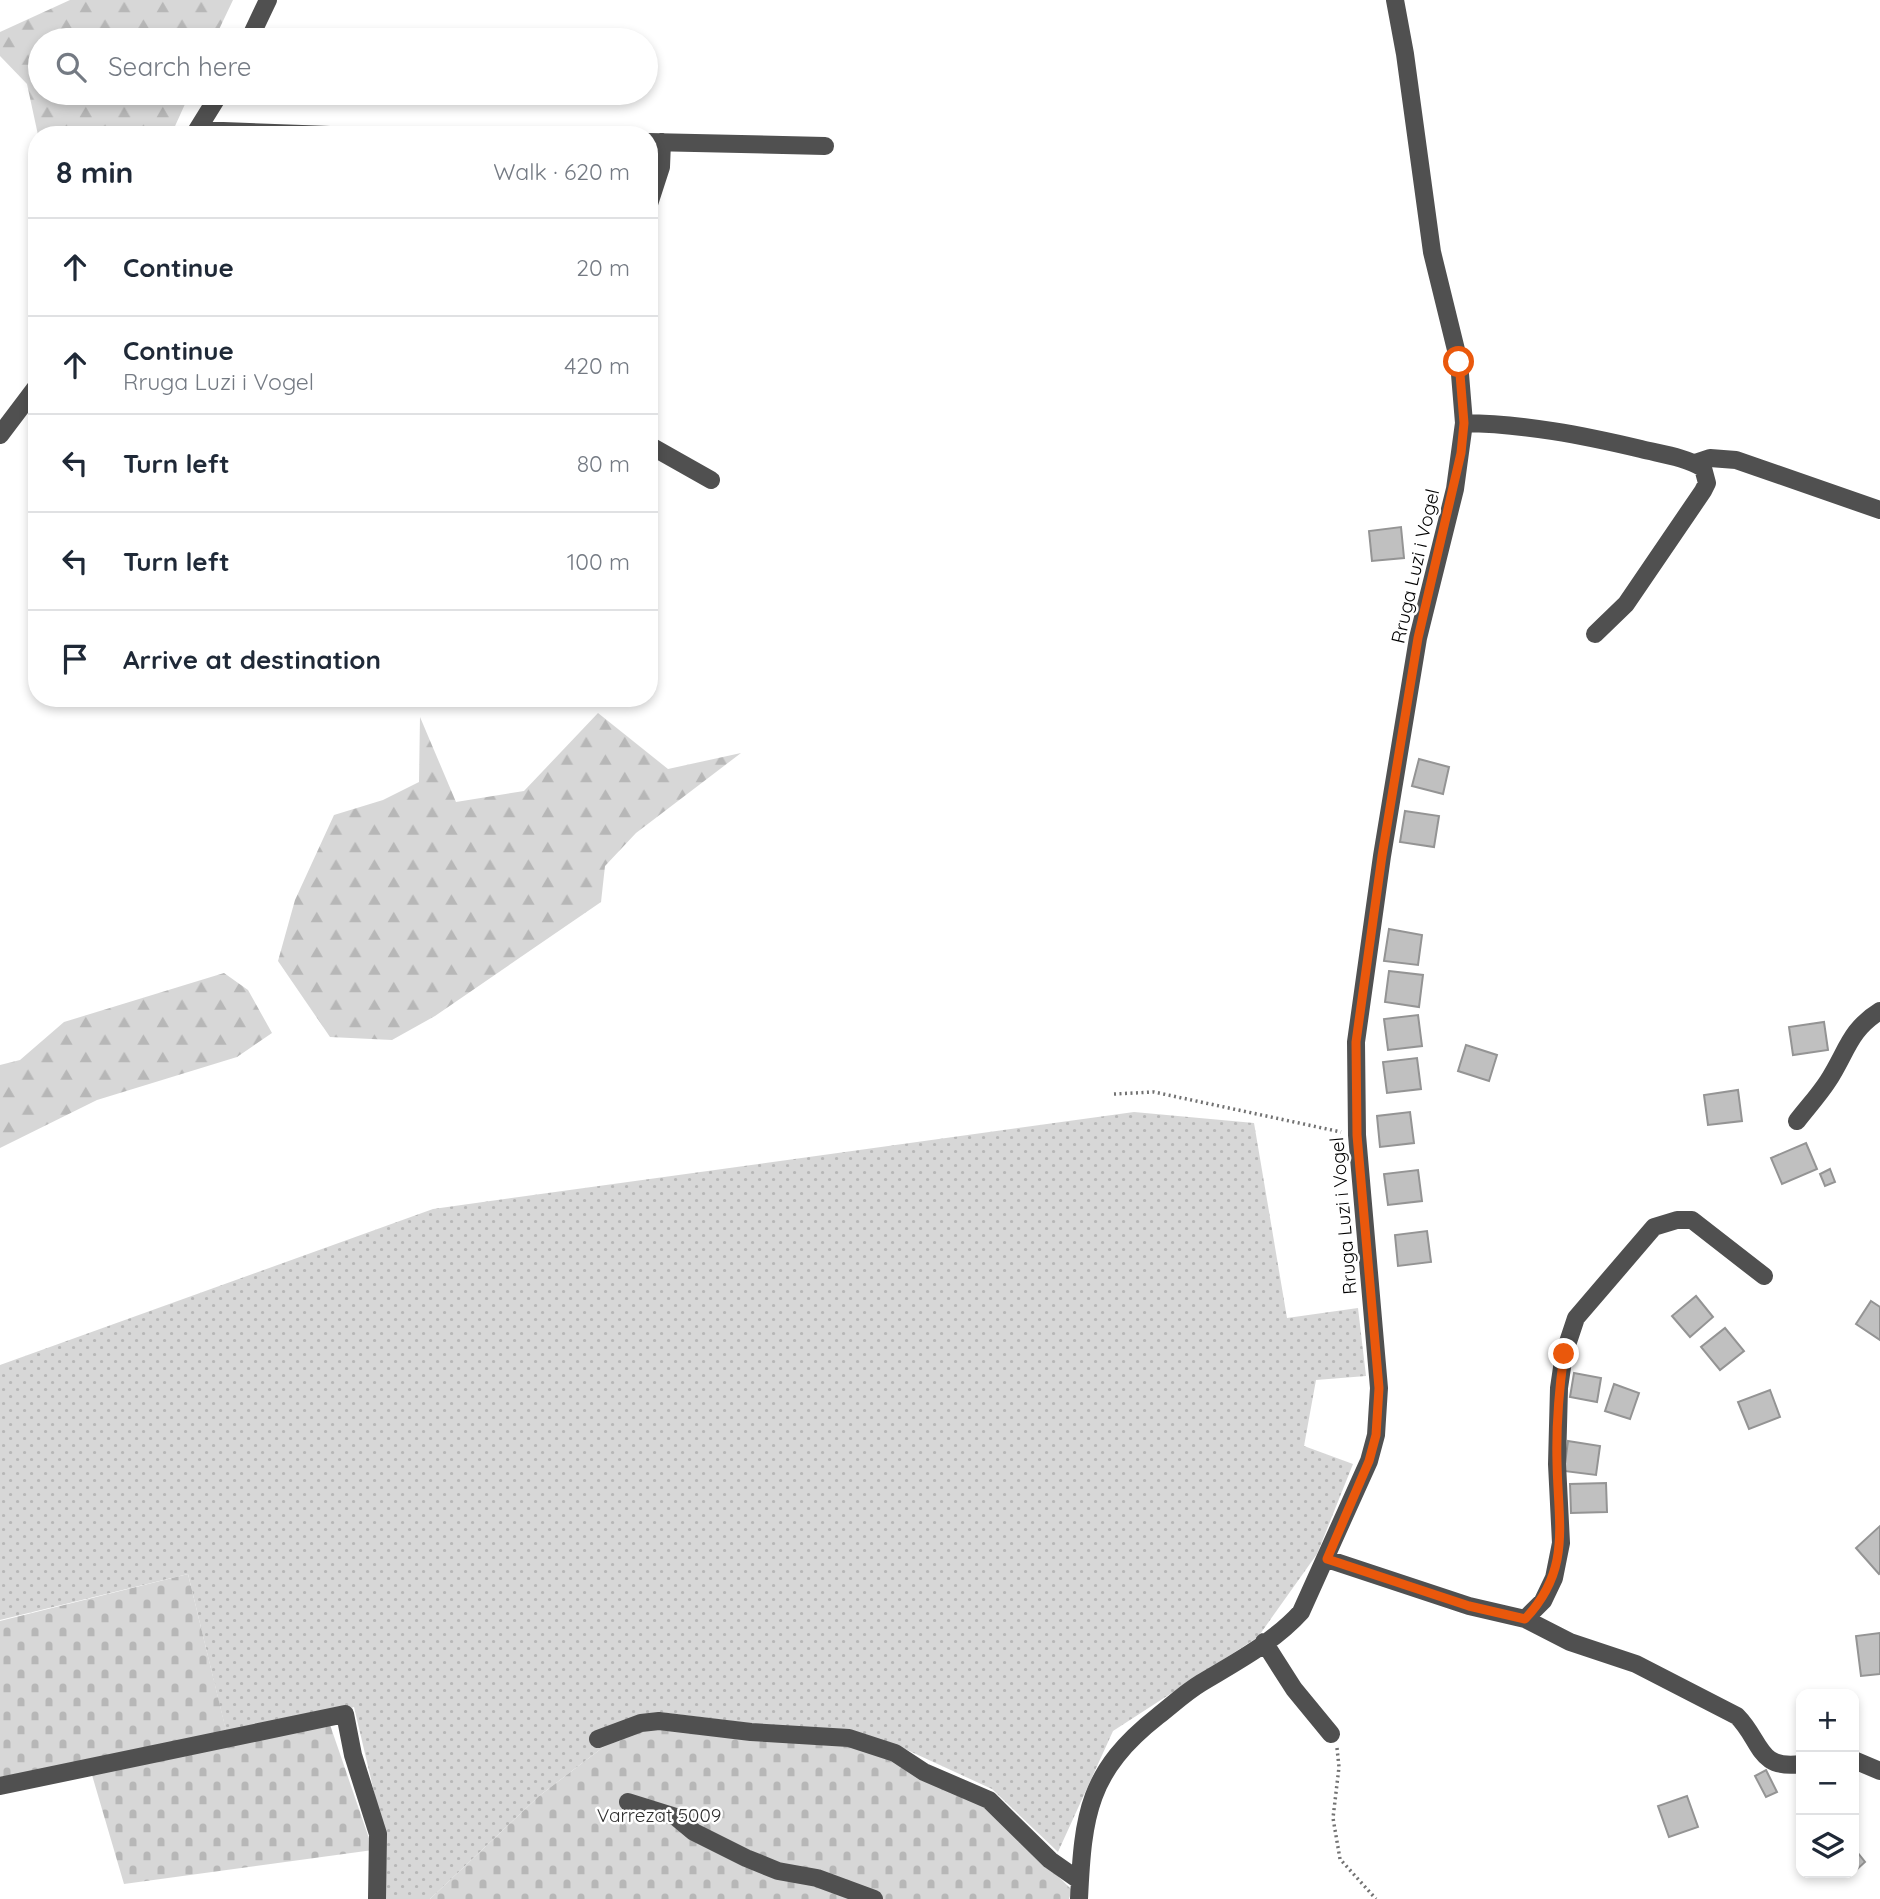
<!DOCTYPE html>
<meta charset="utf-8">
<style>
body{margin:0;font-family:Quicksand,sans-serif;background:#f2f2f3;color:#1f2937}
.controls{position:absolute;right:21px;bottom:21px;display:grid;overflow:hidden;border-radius:14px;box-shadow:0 4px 10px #0003}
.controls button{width:63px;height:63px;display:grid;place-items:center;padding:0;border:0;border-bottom:2px solid #e0e1e3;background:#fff;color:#1f2937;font:35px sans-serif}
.stop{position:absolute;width:21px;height:21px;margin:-16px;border:5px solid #ea580c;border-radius:50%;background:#fff}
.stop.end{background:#ea580c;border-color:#fff;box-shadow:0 2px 7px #0008}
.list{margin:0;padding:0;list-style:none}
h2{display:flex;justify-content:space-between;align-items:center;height:91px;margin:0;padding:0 28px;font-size:30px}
h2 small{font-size:23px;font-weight:400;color:#747a83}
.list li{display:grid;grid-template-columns:46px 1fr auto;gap:21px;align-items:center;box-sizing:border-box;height:98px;padding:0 28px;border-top:2px solid #e0e1e3}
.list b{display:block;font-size:26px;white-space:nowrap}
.list p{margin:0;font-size:23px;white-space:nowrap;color:#747a83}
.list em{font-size:23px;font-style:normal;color:#747a83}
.icon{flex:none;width:38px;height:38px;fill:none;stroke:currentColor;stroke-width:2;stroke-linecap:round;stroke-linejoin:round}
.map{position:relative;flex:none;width:1880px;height:1899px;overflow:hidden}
.search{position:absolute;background:#fff;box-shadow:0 4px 10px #0003;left:28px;top:28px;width:630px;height:77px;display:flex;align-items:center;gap:18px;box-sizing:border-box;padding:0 24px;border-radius:38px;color:#747a83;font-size:26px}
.panel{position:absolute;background:#fff;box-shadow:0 4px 10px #0003;left:28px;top:126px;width:630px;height:581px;border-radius:28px}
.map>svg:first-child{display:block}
.grass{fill:url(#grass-dots)}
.forest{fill:url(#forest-firs)}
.cemetery{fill:url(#cemetery-stones)}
.building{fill:#c0c0c0;stroke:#949494;stroke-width:2}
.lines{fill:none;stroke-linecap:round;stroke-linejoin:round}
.path{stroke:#727272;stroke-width:3.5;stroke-dasharray:2 3.5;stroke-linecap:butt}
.minor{stroke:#505050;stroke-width:18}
.route{stroke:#ea580c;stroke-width:9}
.labels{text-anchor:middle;stroke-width:5;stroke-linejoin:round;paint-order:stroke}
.street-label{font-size:19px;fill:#000;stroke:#fff}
.park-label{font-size:19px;fill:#2e2e2e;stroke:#fff}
</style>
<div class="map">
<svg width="1880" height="1899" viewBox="0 0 1880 1899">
<defs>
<pattern id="grass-dots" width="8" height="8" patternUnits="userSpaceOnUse" patternTransform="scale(1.75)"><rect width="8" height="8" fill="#d7d7d7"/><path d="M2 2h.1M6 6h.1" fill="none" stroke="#b7b7b7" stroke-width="1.8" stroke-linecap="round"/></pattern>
<pattern id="forest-firs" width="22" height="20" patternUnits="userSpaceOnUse" patternTransform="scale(1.75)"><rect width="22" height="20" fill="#d7d7d7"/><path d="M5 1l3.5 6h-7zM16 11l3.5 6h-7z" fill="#b7b7b7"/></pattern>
<pattern id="cemetery-stones" width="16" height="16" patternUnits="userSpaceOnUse" patternTransform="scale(1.75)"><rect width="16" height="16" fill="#d7d7d7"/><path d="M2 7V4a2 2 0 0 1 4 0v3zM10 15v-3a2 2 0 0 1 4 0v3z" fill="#b7b7b7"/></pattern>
</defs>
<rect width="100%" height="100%" fill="#fff"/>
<path class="grass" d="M1134,1112l120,11 33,195 71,-10 8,68 -50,4 -12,66 49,18 -36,90 -59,83 -145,94 -55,121 -66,-63 -87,-40 -116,-21 -130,-16 -49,30 -71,54 -109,103h-45l-2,-69 -29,-123 -27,9 -101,15 -38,-157 -188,46v-255l433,-156z"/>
<path class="forest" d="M70,0h163l-19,40h-174v53h150l-19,42h-133l-11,-51 -27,-28v-24z
M598,713l70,56 73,-16 -105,80 -31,33 -4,36 -166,114 -43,24 -62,-3 -52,-76 17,-61 39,-85 49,-15 36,-18 1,-65 36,85 68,-11z
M224,973l24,17 24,43 -35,24 -140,43 -97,48v-83l20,-5 44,-38z"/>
<path class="cemetery" d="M188,1574l38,156 101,-14 46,134 -249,34 -32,-109 -92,18v-172z
M651,1729l196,16 42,12 104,55 79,78 -3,9h-639l109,-103 71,-54z"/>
<path class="building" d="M1401,527l3,31 -32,3 -3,-30z
M1419,759l30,8 -6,27 -31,-8z
M1405,811l34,5 -5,31 -34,-5z
M1389,929l33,6 -4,30 -34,-4z
M1389,971l34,4 -4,32 -34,-5z
M1418,1015l4,31 -34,4 -4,-31z
M1824,1022l4,28 -35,5 -4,-28z
M1466,1045l31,10 -8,26 -31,-10z
M1417,1058l4,31 -34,4 -4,-31z
M1738,1090l4,31 -34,4 -4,-30z
M1410,1112l4,31 -34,4 -3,-31z
M1806,1143l11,26 -35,15 -11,-26z
M1830,1169l5,13 -10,4 -5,-12z
M1418,1170l4,31 -34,4 -4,-31z
M1427,1231l4,31 -33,4 -3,-31z
M1696,1296l17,21 -23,20 -18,-21z
M1871,1301l9,6v33l-24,-16z
M1725,1328l19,23 -24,19 -19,-23z
M1574,1373l27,5 -4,24 -27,-5z
M1614,1384l25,9 -9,26 -25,-8z
M1770,1390l10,27 -31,12 -11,-27z
M1568,1441l32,5 -4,29 -32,-4z
M1606,1483l1,29 -36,1 -1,-29z
M1880,1526v47l-1,1 -23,-26z
M1880,1633v41l-19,2 -5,-40z
M1766,1770l11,22 -11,5 -11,-21z
M1687,1796l11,31 -29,10 -11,-31z
M1854,1848l11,14 -11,10z"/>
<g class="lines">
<path class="path" d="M1114,1094l40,-2 187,40
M1337,1748l2,19 -6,51 7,41 36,40"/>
<path class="minor" d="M249,40l19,-40
M197,130l133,5
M194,135l26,-42
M649,142l176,4
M649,204l12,-37 1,-25
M1464,423c61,1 118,12 177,26 20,5 44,8 62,19l4,15 -4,8 -77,113 -31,30
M0,435l37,-49
M649,445l62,35
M1695,463l15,-5 26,2 144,50
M1797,1121c10,-13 22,-26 31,-40 19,-29 21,-51 52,-70
M1327,1559l142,47 56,13 45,23 66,22 101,52c25,25 20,54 64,48
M1525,1619l18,-18 11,-23 7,-35 -4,-79 2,-76 5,-34 12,-36 78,-91 23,-7h15l72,56
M1264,1642l30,47 37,45
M598,1739l43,-16 18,-2 92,11 98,6 46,15 29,19 65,28 61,60 30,21
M1854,1760l26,11
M0,1786l345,-72 8,41 25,79 -1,65
M628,1802l48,15 18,15 52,26 32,13 39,7 57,21
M1079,1899c4,-85 9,-128 79,-183 14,-11 28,-24 43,-33 35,-21 73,-41 100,-71l68,-151 7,-26 3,-47 -22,-253 -1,-93 26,-186 36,-218 37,-149 9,-66 -5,-61 -27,-110 -27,-198 -10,-54"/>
</g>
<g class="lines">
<path class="route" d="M1459,362l5,61 -3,30 -43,185 -36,218 -26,186 1,93 22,253 -3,47 -7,26 -42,98 142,47 56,13c47,-50 33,-94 32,-157 -1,-36 2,-72 7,-108"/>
</g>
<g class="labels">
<g class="street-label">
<text transform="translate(1415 566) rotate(-77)" y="7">Rruga Luzi i Vogel</text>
<text transform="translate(1343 1216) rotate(-95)" y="7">Rruga Luzi i Vogel</text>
</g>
<g class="park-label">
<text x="659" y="1822">Varrezat 5009</text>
</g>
</g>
</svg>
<div class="controls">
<button>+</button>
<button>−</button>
<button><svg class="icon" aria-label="layers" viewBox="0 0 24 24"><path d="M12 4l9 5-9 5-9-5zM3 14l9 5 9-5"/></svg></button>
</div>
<div class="stop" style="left:1459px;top:362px"></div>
<div class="stop end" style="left:1564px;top:1354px"></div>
<div class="search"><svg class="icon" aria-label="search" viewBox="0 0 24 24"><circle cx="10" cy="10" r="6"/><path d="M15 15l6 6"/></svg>Search here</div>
<section class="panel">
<h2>8 min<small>Walk · 620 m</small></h2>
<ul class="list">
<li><svg class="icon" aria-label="ahead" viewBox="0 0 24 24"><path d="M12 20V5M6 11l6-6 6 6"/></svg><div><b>Continue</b></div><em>20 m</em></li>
<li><svg class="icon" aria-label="ahead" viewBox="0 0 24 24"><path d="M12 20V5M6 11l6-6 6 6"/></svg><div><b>Continue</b><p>Rruga Luzi i Vogel</p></div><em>420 m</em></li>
<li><svg class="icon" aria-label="left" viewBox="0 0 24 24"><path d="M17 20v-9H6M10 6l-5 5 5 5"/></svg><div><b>Turn left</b></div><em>80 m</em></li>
<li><svg class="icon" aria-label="left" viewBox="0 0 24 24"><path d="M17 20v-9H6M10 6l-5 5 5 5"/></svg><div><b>Turn left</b></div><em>100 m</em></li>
<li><svg class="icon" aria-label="arrive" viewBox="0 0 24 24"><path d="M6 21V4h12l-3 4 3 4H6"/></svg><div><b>Arrive at destination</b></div></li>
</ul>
</section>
</div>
